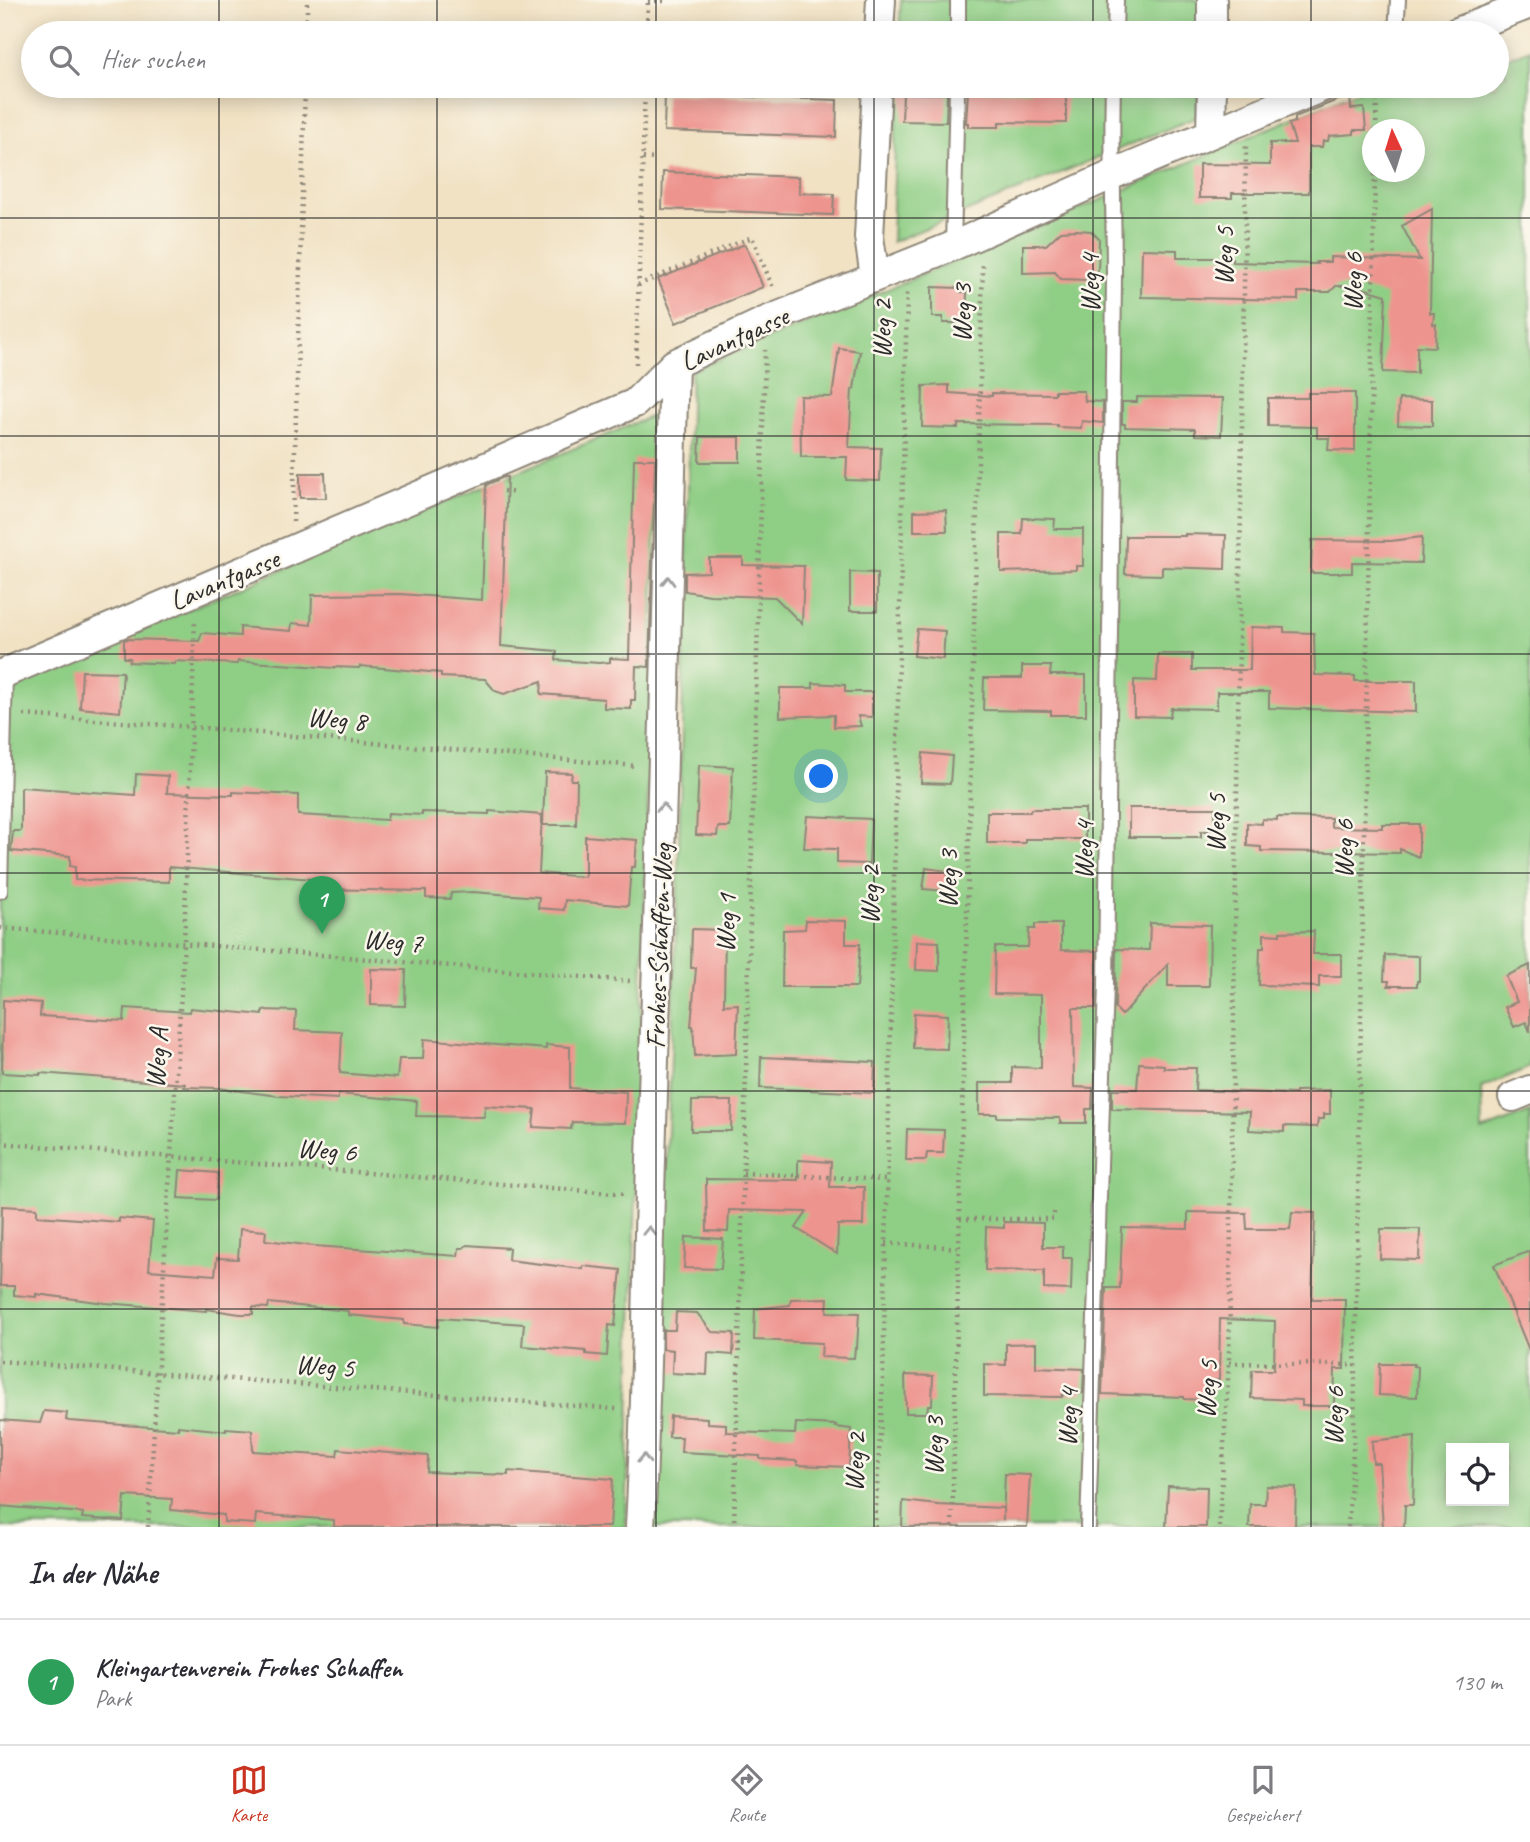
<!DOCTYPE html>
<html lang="de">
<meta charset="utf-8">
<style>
body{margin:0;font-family:Caveat,sans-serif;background:#f7f7f7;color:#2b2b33}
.controls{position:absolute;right:21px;bottom:21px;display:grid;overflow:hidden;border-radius:0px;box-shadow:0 4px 18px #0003}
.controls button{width:63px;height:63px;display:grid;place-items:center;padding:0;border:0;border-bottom:2px solid #e1e1e2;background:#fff;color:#2b2b33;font:35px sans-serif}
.compass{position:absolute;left:1362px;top:119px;width:63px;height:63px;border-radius:50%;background:#fff;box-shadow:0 4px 18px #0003;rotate:356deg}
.you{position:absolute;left:822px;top:777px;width:24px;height:24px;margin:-18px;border:5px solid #fff;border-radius:50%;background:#1a73e8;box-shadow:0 0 0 10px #1a73e833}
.badge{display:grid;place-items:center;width:46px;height:46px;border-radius:50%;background:#c8321e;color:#fff;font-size:23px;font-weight:700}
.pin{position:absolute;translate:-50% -58px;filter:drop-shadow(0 2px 4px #0008)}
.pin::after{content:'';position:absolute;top:37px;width:24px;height:21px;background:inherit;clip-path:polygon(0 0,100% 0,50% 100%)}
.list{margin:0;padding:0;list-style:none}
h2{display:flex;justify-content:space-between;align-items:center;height:91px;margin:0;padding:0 28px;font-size:30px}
h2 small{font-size:23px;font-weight:400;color:#7c7c81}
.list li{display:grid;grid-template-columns:46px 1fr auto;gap:21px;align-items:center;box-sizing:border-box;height:126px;padding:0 28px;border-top:2px solid #e1e1e2}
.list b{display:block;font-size:26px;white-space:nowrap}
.list p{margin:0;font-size:23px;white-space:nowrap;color:#7c7c81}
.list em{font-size:23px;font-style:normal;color:#7c7c81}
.icon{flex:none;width:38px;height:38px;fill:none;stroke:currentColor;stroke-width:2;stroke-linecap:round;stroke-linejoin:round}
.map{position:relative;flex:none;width:1530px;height:1527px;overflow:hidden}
.search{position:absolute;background:#fff;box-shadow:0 4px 18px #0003;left:21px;right:21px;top:21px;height:77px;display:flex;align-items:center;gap:18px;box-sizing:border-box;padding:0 24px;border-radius:38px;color:#7c7c81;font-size:26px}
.sheet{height:217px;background:#fff}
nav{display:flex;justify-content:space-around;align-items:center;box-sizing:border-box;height:98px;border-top:2px solid #e1e1e2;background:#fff;font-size:19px;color:#7c7c81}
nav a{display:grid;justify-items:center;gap:4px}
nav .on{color:#c8321e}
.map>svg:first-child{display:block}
.green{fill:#8fce85;stroke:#5d7c58;stroke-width:2;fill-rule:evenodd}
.building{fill:#ee948f}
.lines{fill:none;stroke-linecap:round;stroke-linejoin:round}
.lane-casing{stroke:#8e8678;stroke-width:18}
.street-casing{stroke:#8e8678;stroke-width:32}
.path{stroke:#8e8678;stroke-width:4.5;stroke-dasharray:2 5;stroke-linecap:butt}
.lane{stroke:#fff;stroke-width:14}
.street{stroke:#fff;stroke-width:28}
.oneway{stroke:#a0a0a0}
.grid{fill:none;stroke:#2b2b2b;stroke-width:2;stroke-opacity:0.55}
.labels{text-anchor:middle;stroke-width:5;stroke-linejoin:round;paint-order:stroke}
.street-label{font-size:28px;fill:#2b2b2b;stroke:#fbf7ec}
</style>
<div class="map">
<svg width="1530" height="1527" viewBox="0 0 1530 1527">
<rect width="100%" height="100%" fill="#fbf7ec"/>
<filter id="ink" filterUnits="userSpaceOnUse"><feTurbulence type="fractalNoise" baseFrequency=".0143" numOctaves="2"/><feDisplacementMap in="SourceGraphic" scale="14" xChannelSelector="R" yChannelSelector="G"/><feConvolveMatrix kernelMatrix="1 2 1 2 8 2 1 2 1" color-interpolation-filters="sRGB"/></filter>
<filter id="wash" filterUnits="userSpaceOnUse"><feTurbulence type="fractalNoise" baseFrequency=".00686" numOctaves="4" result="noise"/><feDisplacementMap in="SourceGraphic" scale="28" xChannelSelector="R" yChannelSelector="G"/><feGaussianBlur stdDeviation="1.57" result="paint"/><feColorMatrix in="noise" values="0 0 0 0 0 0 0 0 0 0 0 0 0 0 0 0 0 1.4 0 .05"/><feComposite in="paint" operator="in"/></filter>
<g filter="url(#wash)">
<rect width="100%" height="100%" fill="#f1e2c4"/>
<path class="green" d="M901,0h303l-2,33h-303z
M1530,49v1018l-49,21 1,43 48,-19v415h-878l26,-643 13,-513 358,-149 320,-136h128v-7l9,-4 -6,-14zM1372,130h42v42h-42zM1451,1448h53v53h-53z
M897,86h302l-2,31 -305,125z
M659,413l-33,1114h-626v-835l184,-81z"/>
<g id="blocks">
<path class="building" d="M1032,89l34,1v33l-67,-1v5h-31v-4h-2l2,-32h64z
M903,93l44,1 -1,28 -44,-1z
M665,94l172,6 -1,37 -172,-6z
M1350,95l1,14 13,-1 2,22h-12v4l-25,2 -1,5h-5l-1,6h-13v46h-77v5h-33v-34l71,1v-22h25l-6,-19 6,-2v-5z
M663,172l136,5v16l35,1 -1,21 -171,-6z
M1432,209l-2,104h4l-1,11h3l-1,23 -18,-1v27l-34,-1 3,-77 -30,-9h-20l-6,6h-32v8l-157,-3 1,-48 35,1v8h55v4l85,2 -1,-2h14v-5l90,3 -18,-34z
M1076,230l15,1 8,8 -1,32 -10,9 -27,-1 -6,-7 -32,1v-28h23l15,-14z
M745,244l18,43 -87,36 -18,-44z
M932,287l28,1v4h7l-1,31h-23v-6h-11z
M839,348l21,3 -6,38h-2l-3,58 32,1 -1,33 -34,-1 1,-23h-46l-1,-61 32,1z
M949,385v8l43,3v-3l63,1v-3h29l1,10 18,1v21l-21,-2 -1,7 -24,-1v-2l-99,-1v4l-36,-1 1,-41z
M1308,393h47v58l-27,-1 1,-12h-12v-11l-49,-1v-28h40z
M1137,397l86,1 -2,38 -26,-1v-6l-70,-2v-3h-3v-22h15z
M1399,399l33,1v26l-34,-1z
M700,437h40v25h-41z
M634,459h21l-6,208 -13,-1 -1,34h-4v9l-27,-1v-9l-63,-5 1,-13 -38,13 -9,-3 -10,-12 -44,-2v-4l-81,-7 -1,2 -25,-1v1l-96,-7 -1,3 -62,-3v3l-46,-2 1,-4h-6v-18l3,-1 72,2 3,-8 38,3v-9l51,4 1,-8 19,2 1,-30 88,-1 82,6 4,-115 18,-8h3l-6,169 56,5 -1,9 43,3 11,-1v-4l19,1z
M300,473h25l1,25h-26z
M946,510l1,21h-33v-20z
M1023,518l32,1 -1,10h29v37h-7v4l-75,2v-38h21z
M1185,534l41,1 -1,34 -63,-2v8l-37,-1 1,-38h59z
M1422,537l-1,26 -69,-1v11h-41l1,-33 79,1z
M709,558h34v7l61,1 -2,58 -27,-27 -65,-2 -25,-4v-18l24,-1z
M850,572l27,1v38h-27z
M1251,627l33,1v4l30,1 1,42 40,1v5h61v31l-147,-4v-16h-52v17l-46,-1 -1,9 -36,-1v-36l23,1 1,-27h34v16h58z
M917,629l28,2 -2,28 -29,-3z
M1022,666h29l-1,9h36v40h-35v-4l-68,-1 1,-32h38z
M82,671l41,1 -3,40 -40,-4z
M813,683l32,2v7h27v25l-14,-1 3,10 -27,1v-12l-54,2v-29h33z
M923,753l29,3 -2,28 -29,-1z
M699,765l34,2 -3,60h-12l-1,9 -21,-1z
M545,772l27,1 -1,7h6l-1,45h-33z
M136,774l32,2 -1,17 66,2v-3l65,3v20l89,5 1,-7 34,2v-3l67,2v-3l53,4 -3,58 46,4v-41l52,4 -2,27h-4l-3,39 -63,-6 -1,10 -26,-2 1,-11 -66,-5 -22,1 -1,6 -24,-1v-7l-111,-2 1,-8 -4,-2 -143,-12v15l-94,-2v-13l-5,-1v-10l-59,-5 2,-20h8v-44l114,8z
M1129,808h86v23h-14v6h-72z
M1031,809h54v30h-60v4h-38v-31h43z
M807,816l64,3 -2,45 -32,-1v-14l-33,-1z
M1277,817l54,1v9l51,1v-4h37v33l-19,-8v4l-139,-2v-4l-14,-1v-23l15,1v-5l15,1z
M926,868l22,3 -2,20 -23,-2z
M806,920l40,1v23h14l-3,43h-75l1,-57 22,-1z
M1150,923l60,2 -1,61h-41v-22l-46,51 -7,-7 1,-59 33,1z
M1035,924h26v26l36,1 -1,57h-23l1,79 19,1 -1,21h-6v14h-26v-5l-63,-1v-3h-18v-31h33v-16l29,1v-73l-47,-1 1,-47h33l1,-18h6z
M692,929l33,1 -1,75 14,-1 -2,50 -41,2 -2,-30h-2l5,-58h-5z
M1314,931l-1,23h28v22h-22v11l-60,-2 1,-37h4v-14l16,1v-3z
M917,941l22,1v29l-23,-1z
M1385,955l34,1v25h-2v5h-29l1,-5h-5z
M1530,965v67l-4,-10 -12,5 -9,-20 12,-5 -11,-26z
M371,969l35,1 -1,36 -34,-1z
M3,1000l38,3 -1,13 84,5 1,-13 64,4 1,-4 73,7v-5l33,1 -1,19 47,2 -2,41 57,5 2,-19h24l1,-20 122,10v-4l24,2v41l56,4 -1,31 -53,-1 -1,7 -38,-2 2,-18 -50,-3 -1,11 -68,-1 1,-15 -79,-7v5l-59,-3 -61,-8 -34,-1 1,-3 -145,-11v2l-38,-2z
M914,1013l34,2 -1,34 -34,-1z
M761,1057l114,5 -1,31 -114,-5z
M1139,1063l25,2v3h32l-1,22 101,4v-3l34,-1v24h-6v5h-6l-1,8 -33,-1v6l-35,-2 1,-18 -138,-3v-20h25z
M692,1101h40l-1,30h-40z
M907,1129l37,1 -1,23h-16l-1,7h-20z
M798,1160l33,2 -1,25h34l-1,38h-25l-1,29 -41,-26 11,-16 -78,-2 -1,22 -21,-1 -1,-52 92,1z
M180,1170l38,3 -2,27 -38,-2z
M2,1206l35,2v8l82,6v-4l34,3 -4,49 66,5 2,-17 21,1 2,-30 26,2 -1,9 49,6 144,10 1,-8h4l4,-3 42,3 -1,12 75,9v-3l38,4 -6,56 -6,-1 -2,31 -21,-2v-3l-64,-5 2,-22 -85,-6 -1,9 -34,-3v-4l-56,-5v-4l-79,-8 -1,5 -15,-1v7h-13l-34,-5v2l-101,-8 -69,-9v3l-22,-2v-9h-14z
M1188,1212l58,1 1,16h43l2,-17 23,1 -3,86h33l-1,70h-9l-1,37h-32v-6l-51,-2 1,-28h22l1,-49 -55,-2 -1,61h-5v4h-5v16l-25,-1v-2l-82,-3 4,-106h14l2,-60 66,1z
M1004,1222l39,1v24h20v11h9l-1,32 -27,-1v-18l-59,-1 1,-43 18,1z
M1381,1229h39l-1,31 -39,-1z
M686,1237l37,2 -2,30 -37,-1z
M1530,1251v99h-1l-35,-85z
M828,1298l-1,14 32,1 -2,35h-2l-1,10 -33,-1 1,-14 -68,-3 1,-31 35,-4 1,-6z
M676,1312l21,1 15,19 22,1 -1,22 -25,-2 -1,22 -35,-2 1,-23 -10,-1v-19h12z
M1036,1343v24l48,2 -1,24 -21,2v2l-78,-1v-32l22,1v-21z
M1380,1364h34l-1,2 5,1 -1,30 -38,-2z
M905,1375l28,1 -1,29h-4l-1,8h-21z
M44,1411l23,2 -1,7 3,1 109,8v-3l48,5v-3l26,2 1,21 84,5 1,-7 90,7 -1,16 81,3v-4l105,8 -3,48h-276v-7l-78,-6 -1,10 -31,-2v-7l-53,-5 1,-11 -47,-3 -2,25 -41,-3 1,-5 -83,-7v-86l40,3z
M670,1416l37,2v5l19,1v8l69,2 1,-11 40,2 -1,2 16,2 -2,38 -52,-2v-4l-37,-2v-3l-79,-4 1,-15h-13z
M1415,1436l-2,69h-8l-1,22h-21l-4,-64h-6l-1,-22z
M1005,1474l25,1 -3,52h-125l1,-26 35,4 65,3v12z
M1168,1486l39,1 -1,40h-40z
M1266,1486l30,1 -1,40h-46l1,-23h15z"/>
</g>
</g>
<g filter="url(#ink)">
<use href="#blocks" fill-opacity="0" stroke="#8e8678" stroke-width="2"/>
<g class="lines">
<defs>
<path id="lane" d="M958,33v-33
M1115,33l1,-33
M1396,33l2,-33
M953,246l4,-160
M0,891l5,-219
M1088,1527l18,-542 8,-706c0,-65 -3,-129 -1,-193"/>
<path id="street" d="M879,33l2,-33
M1212,33v-33
M1455,33l75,-29
M1211,133l1,-47
M875,277l-6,-40 8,-151
M0,675l635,-272 39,-39 92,-43 187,-75 161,-72 211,-88
M1513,1097l17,-7
M640,1527c6,-111 7,-222 10,-333 8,-277 17,-553 24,-830"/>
</defs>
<use href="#lane" class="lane-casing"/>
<use href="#street" class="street-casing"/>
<path class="path" d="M648,1h17
M307,33v-33
M647,33l1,-33
M1376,130l1,-44
M643,158l14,1
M638,285l114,-48 22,53
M636,364l9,-278
M503,491l13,2
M293,522l12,-436
M24,715l168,12 444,39
M0,928l630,53
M0,1143l625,51
M743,1173l144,7
M960,1219h93l2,-10
M886,1243l73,5
M0,1361l617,48
M1229,1363l126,2
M148,1527l36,-583 11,-325
M734,1527l31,-1177
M875,1527l8,-148 24,-1086
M952,1527l31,-1266
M1219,1527l10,-164 17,-1217
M1348,1527l6,-91 21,-1264"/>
<use href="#lane" class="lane"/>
<use href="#street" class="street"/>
</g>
<defs><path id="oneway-chevron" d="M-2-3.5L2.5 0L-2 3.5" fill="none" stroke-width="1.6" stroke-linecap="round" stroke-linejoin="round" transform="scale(1.75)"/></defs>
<g class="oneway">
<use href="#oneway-chevron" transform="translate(668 581) rotate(-89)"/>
<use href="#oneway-chevron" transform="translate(663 808) rotate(-88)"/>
<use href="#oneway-chevron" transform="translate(649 1231) rotate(-89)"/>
<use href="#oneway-chevron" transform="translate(644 1459) rotate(-87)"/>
</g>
</g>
<path class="grid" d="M219,0v33M437,0v33M656,0v33M874,0v33M1093,0v33M1311,0v33M219,86v1441M437,86v1441M656,86v1441M874,86v1441M1093,86v1441M1311,86v1441M0,218h1530M0,436h1530M0,654h1530M0,873h1530M0,1091h1530M0,1309h1530"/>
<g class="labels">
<g class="street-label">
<text transform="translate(1223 256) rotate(-89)" y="10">Weg 5</text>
<text transform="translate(1352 282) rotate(-89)" y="10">Weg 6</text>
<text transform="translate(1089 283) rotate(-90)" y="10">Weg 4</text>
<text transform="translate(961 313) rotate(-89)" y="10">Weg 3</text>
<text transform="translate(881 329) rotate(-89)" y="10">Weg 2</text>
<text transform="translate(734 338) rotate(-25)" y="10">Lavantgasse</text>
<text transform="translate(224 579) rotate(-23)" y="10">Lavantgasse</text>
<text transform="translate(337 718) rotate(5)" y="10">Weg 8</text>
<text transform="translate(1215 823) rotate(-89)" y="10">Weg 5</text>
<text transform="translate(1343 849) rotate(-89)" y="10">Weg 6</text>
<text transform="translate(1083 850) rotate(-89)" y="10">Weg 4</text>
<text transform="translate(947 879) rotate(-89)" y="10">Weg 3</text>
<text transform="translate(869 895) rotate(-89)" y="10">Weg 2</text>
<text transform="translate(725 923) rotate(-88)" y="10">Weg 1</text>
<text transform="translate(393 940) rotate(5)" y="10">Weg 7</text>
<text transform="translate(658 946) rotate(-88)" y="10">Frohes-Schaffen-Weg</text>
<text transform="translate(156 1058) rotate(-86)" y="10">Weg A</text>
<text transform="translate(327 1149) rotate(5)" y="10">Weg 6</text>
<text transform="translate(325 1365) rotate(4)" y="10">Weg 5</text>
<text transform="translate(1206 1389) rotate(-87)" y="10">Weg 5</text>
<text transform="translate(1333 1416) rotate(-88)" y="10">Weg 6</text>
<text transform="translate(1067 1417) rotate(-88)" y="10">Weg 4</text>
<text transform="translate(933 1446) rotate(-89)" y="10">Weg 3</text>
<text transform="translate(854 1462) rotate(-87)" y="10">Weg 2</text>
</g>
</g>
</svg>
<div class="controls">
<button><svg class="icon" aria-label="locate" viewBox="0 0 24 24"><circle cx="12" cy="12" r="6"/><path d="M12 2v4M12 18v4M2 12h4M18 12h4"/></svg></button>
</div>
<svg class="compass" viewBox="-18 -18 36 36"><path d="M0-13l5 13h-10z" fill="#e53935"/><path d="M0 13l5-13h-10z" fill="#7c7c81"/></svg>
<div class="you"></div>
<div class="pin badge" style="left:322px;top:934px;background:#2e9e5b">1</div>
<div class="search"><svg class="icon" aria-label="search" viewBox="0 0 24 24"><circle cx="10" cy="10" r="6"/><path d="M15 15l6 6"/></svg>Hier suchen</div>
</div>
<section class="sheet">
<h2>In der Nähe<small></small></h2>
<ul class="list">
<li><span class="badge" style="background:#2e9e5b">1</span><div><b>Kleingartenverein Frohes Schaffen</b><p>Park</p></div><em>130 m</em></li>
</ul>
</section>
<nav>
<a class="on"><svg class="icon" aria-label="map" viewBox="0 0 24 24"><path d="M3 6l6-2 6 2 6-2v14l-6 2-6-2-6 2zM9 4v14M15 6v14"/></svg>Karte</a>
<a><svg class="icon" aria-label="directions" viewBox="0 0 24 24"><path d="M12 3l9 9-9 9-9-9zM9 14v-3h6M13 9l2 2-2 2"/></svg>Route</a>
<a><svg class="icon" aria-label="saved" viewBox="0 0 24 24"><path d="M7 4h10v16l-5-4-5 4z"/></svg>Gespeichert</a>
</nav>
